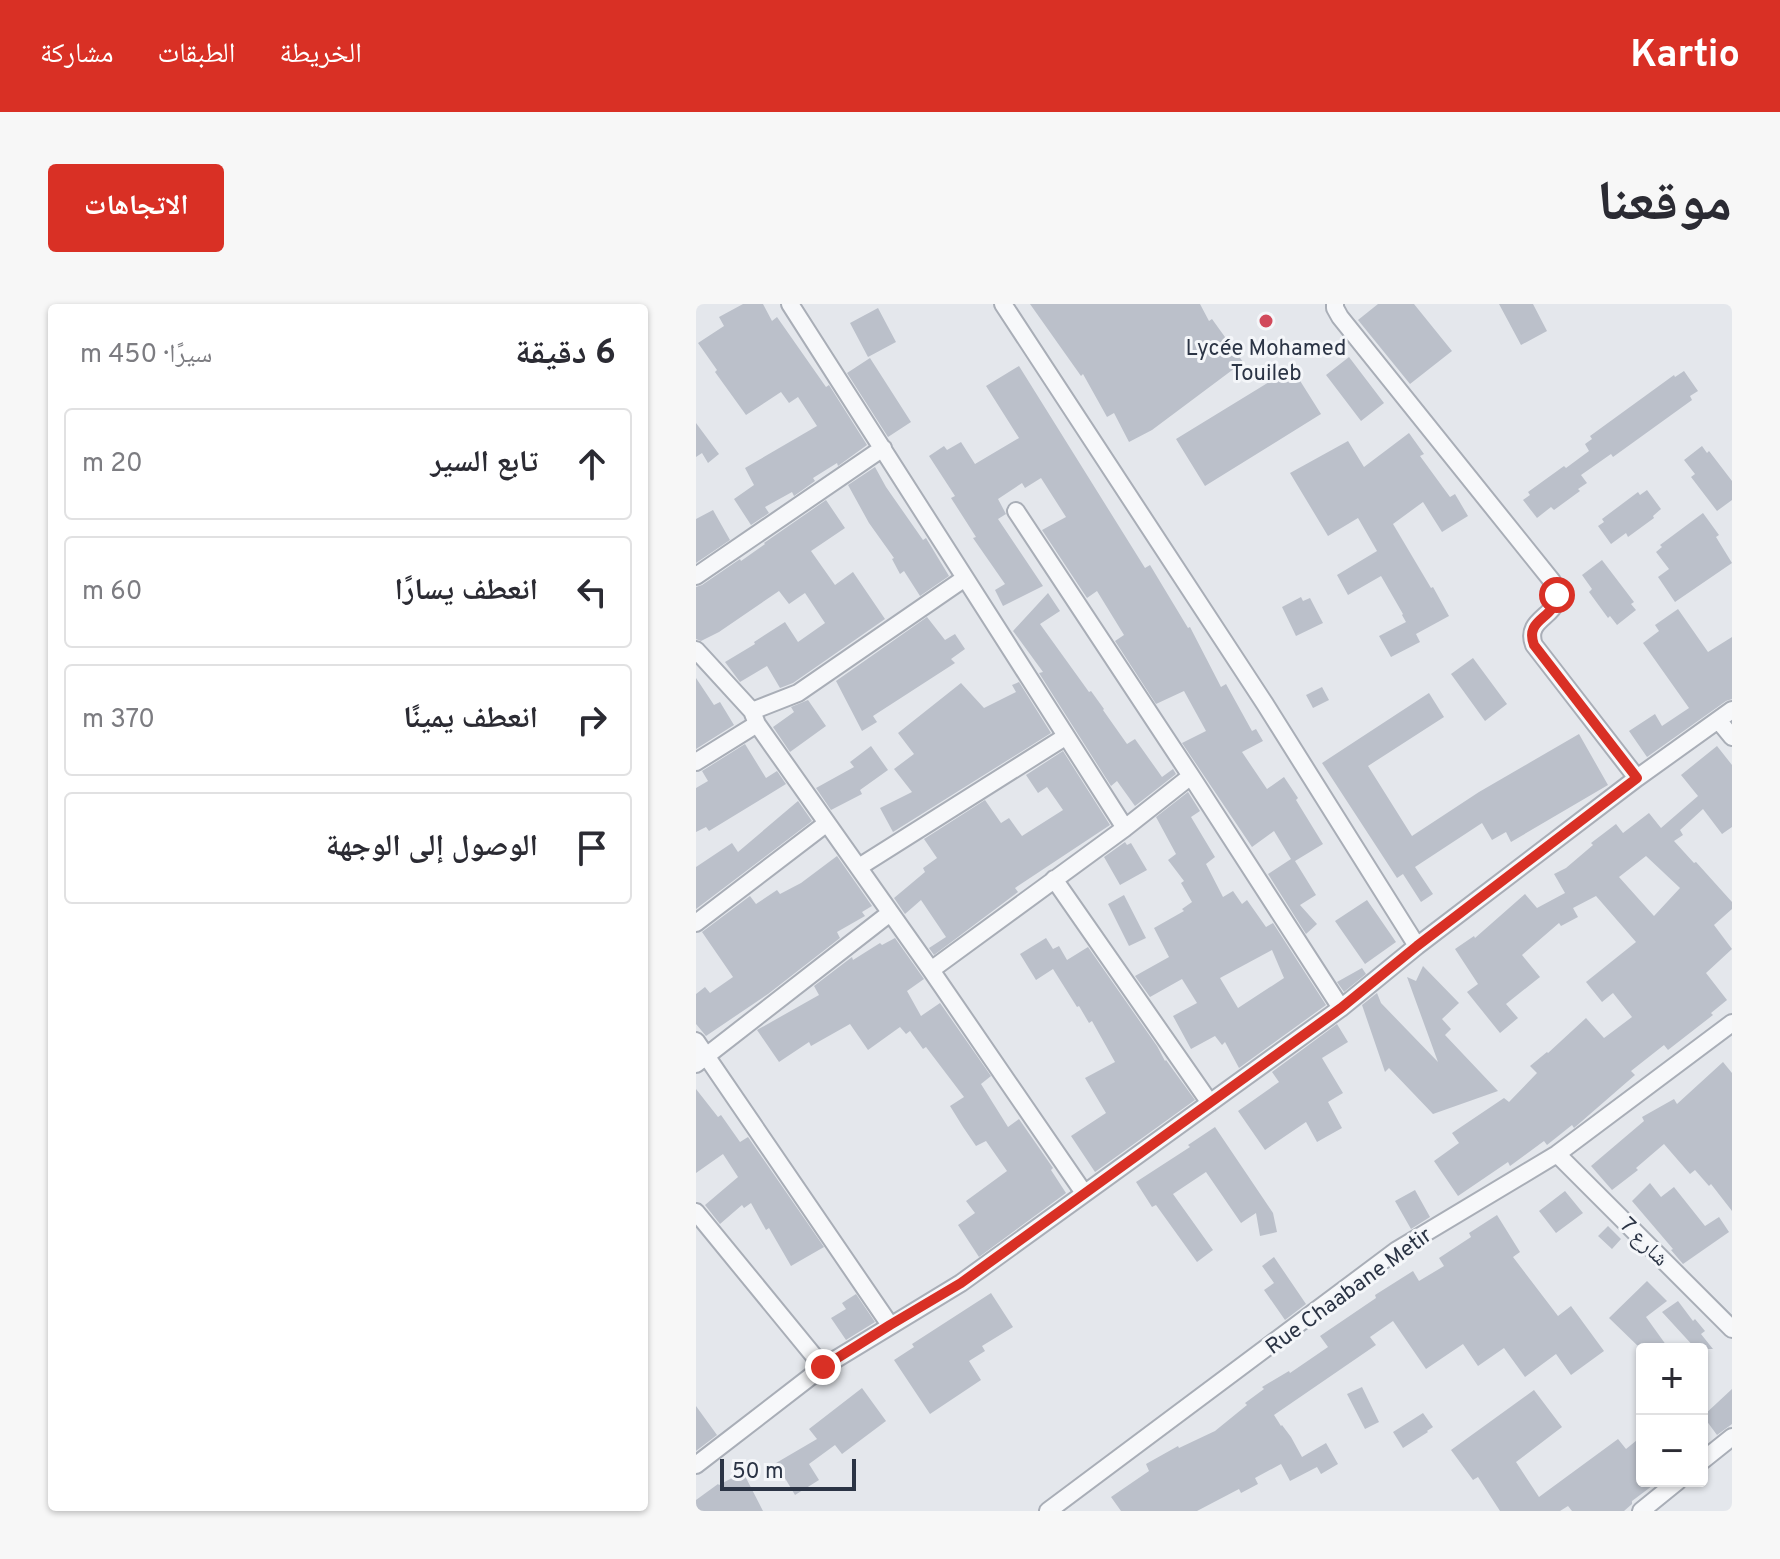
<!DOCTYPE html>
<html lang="ar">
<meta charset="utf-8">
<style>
body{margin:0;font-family:Overpass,"Noto Naskh Arabic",sans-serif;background:#f7f7f7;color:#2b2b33;direction:rtl}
.controls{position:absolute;right:24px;bottom:24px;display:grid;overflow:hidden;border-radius:8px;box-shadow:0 2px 6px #0004}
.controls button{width:72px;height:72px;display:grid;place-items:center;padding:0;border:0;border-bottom:2px solid #e1e1e2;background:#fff;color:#2b2b33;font:40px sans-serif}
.scale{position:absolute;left:24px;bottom:20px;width:136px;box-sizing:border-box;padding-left:8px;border:4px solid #2b3445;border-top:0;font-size:22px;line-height:28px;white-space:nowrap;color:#2b3445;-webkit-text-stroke:6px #f4f6f9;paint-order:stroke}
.stop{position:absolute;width:24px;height:24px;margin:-18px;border:6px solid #d93025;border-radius:50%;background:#fff}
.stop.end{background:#d93025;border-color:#fff;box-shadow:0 2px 8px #0008}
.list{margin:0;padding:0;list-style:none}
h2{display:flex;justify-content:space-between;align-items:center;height:104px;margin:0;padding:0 32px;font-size:34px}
h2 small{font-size:26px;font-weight:400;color:#7c7c81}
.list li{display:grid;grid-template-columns:52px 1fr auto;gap:24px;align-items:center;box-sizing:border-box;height:112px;margin:0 16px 16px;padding:0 16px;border:2px solid #e1e1e2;border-radius:8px}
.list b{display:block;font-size:30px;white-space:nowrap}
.list em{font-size:26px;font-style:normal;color:#7c7c81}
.icon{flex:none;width:44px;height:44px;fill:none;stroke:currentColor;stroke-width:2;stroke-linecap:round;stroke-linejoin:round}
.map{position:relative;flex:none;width:1036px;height:1207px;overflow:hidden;direction:ltr;border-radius:8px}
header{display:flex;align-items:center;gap:48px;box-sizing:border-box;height:112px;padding:0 40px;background:#d93025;color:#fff}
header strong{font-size:38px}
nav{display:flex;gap:44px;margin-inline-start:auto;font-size:28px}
.intro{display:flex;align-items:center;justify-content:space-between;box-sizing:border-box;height:192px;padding:0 48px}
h1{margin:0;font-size:56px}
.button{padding:20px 36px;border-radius:8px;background:#d93025;color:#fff;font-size:28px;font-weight:700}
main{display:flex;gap:48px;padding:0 48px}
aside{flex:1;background:#fff;border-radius:8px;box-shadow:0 2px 6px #0004}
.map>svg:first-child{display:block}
.building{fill:#bbc0ca;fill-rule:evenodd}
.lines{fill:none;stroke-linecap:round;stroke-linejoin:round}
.minor-casing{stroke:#a9aeb7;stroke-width:20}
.minor{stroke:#f7f8fa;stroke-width:16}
.route{stroke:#d93025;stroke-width:10}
.poi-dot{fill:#d1495b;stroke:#f4f6f9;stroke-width:3}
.labels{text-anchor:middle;stroke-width:6;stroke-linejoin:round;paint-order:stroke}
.poi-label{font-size:22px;fill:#2b3445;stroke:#f4f6f9}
.street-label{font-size:22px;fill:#2b3445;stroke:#f4f6f9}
</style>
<header>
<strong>Kartio</strong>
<nav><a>الخريطة</a><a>الطبقات</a><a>مشاركة</a></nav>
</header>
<div class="intro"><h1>موقعنا</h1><a class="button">الاتجاهات</a></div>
<main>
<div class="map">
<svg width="1036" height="1207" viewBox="0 0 1036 1207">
<rect width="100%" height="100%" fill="#e4e7ec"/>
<path class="building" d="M47,0h20l9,17 5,-4 49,70 3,-2 38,60 -29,21 -1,-3 -24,15 2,3 -21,15 -2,-4 -27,15 4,6 -18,12 -17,-26 20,-14 -9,-17 72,-42 -19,-29 -9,6 -8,-11 -35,23 -31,-43 2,-2 -19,-27 26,-17 -5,-9z
M334,0h170l9,17 3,-2 31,43 -91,68 -23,12 -15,-29 -7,4 -24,-43 -2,2z
M682,0h36l38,47 -42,33 -52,-64z
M803,0h34l14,27 -26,14z
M182,4l18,34 -28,15 -18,-34z
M653,53l35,46 -23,18 -35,-46z
M174,54l41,64 -23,15 -41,-64z
M323,62l126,202 5,-3 38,63 2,-1 31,60 5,-3 26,47 4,-2 7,12 -21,11 25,37 17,-12 14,21 -2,2 27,44 -28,17 21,34 -16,10 17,19 -11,10 -38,-60 23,-15 -17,-28 -22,16 -70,-104 24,-12 -22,-40 -28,13 -41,-63 9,-6 -27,-44 -10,7 -45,-68 24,-13 -25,-39 -16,10 -3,-5 -24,16 8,15 -8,5 45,67 -40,20 -8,-16 10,-6 -32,-46 3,-1 -25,-39 4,-2 -26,-40 15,-10 3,4 14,-8 14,22 44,-26 -33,-52z
M596,64l29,46 -116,72 -29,-47z
M988,67l14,20 -8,5 2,4 -79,57 -2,-3 -30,21 6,8 -9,6 2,2 -26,19 -3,-3 -14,11 -14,-18 7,-5 -2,-3 36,-26 2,2 23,-17 -4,-7 7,-5 -2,-3 84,-61 1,2z
M0,119l23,31 -11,9 -6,-10 -6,4z
M713,129l15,21 -4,2 30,41 5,-3 13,22 -26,16 -19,-30 -30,22 38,64 2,-1 16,29 -33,18 4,8 -29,15 -12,-21 27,-14 -4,-7 1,-1 -22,-38 -33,19 -11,-20 40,-24 -19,-33 -30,18 -38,-63 58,-32 16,26z
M1006,142l5,7 2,-2 23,30v19l-15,11 -26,-34 4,-3 -11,-14z
M179,163l11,20 37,53 3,-2 23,38 -29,20 -16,-25 -4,3 -8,-15 2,-1 -25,-35 -21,-38z
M951,186l14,19 -8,7 1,2 -26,19 -2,-4 -15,11 -13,-18 6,-4 -2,-3 36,-27 2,3z
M130,196l19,28 -34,23 24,34 18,-13 32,47 -92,64 -13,5 -13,-22 -27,16 -15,-20 30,-18 -1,-2 31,-20 13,20 27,-19 -20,-30 -16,11 -10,-13 -60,41 -18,9 -5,-2v-52l6,-2 38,-26 1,2 24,-17 -1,-1z
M17,206l17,30 -34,23v-44z
M1007,209l16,22 -3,2 16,26 -57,39 -17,-25 11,-8 -13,-17 6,-5 -2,-2z
M906,256l32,42 -3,2 5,6 -19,15 -7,-9 -2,2 -19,-26 3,-3 -10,-14z
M352,289l12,18 -20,13 49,68 2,-1 13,18 -1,1 24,34 8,-5 27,38 11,-8 3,5 -41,32 -18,-25 -6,5 -72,-113 4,-1 -30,-41z
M605,293l2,4 7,-3 13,25 -27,13 -14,-29z
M982,305l30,43 24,-15v62l-6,2 -79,56 -18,-26 26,-17 7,12 27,-18 -46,-65 16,-12 -4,-6z
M231,313l18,23 10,-6 10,15 -14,10 4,4 -82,53 4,6 -15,9 -26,-50z
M777,354l34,46 -22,17 -34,-47z
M0,374l18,27 6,-3 14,23 -38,24z
M323,378l32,51 -158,99 -13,-24 32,-16 -18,-23 20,-15 -16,-21 63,-50 23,25 32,-16 -4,-7z
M626,383l7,13 -16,8 -7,-13z
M733,389l15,24 -76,49 44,70 67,-44 100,-58 29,51 -97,57 -5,-10 -14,8 -10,-17 -67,44 18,27 -12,8 -18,-28 -6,4 -75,-115z
M112,396l18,26 -36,26 -17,-25 21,-15 -3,-5z
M49,440l21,34 11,-7 9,13 -77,47 -3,-4 -10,5v-44l12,-7 -6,-10z
M175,442l17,24 -28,20 2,4 -31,16 -15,-22 38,-21 -4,-5z
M1021,442l15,19v62l-10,7 -19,-25 -23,21 3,5 -9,6 20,22 2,-1 36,40v7l-18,16 18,24 -26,24 21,27 -16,13 2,2 -45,35 -4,-5 -33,26 4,4 -61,53 -2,-3 -25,20 -3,-4 -34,25 -2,-4 -50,34 -24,-35 25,-18 -7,-10 52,-35 5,4 28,-29 -7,-7 17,-14 1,1 38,-35 18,20 28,-21 -19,-24 -11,9 -16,-20 50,-40 -40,-46 -23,12 5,9 -17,9 -2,-3 -37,32 18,22 -34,27 12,14 -18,15 -33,-41 11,-8 -23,-35 19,-13 1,2 50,-44 12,14 28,-15 -11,-19 12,-6 27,-23 -2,-2 25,-19 7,9 26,-20 12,15 37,-32 -17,-21zM950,552l34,32 -26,28 -35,-39z
M367,447l47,74 -95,63 3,4 -84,63 -5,-7 17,-11 -25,-37 -16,14 -11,-16 31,-26 -2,-4 14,-10 -13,-19 61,-39 16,23 8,-5 13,18 41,-26 -16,-23 -9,6 -12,-18z
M492,488l12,19 -9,6 24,40 -9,7 17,33 10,-6 9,13 5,-4 19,27 7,-4 53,82 -87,63 -14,-26 -3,3 -7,-9 -24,13 -18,-33 24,-13 -15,-24 -32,18 -15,-21 34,-19 -15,-29 30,-17 -2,-2 10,-7 -11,-19 3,-2 -16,-21 8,-6 -20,-37zM576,646l12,28 -46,30 -18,-30z
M102,497l14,20 -116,88v-42l36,-24 6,9z
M429,538l2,3 4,-2 16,27 -27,15 -16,-28z
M141,552l35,50 -10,6 3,4 -28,16 3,6 -72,56 -62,42 -10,-12v-30l9,-7 5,6 23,-16 -31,-45 48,-36 6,8 21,-14 3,4 21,-11z
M428,591l22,43 -17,8 -21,-42z
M671,596l29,42 -31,22 -30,-43z
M199,634l29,41 -17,12 14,25 19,-13 51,73 -10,8 27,43 11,-8 34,49 -2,2 15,23 -87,64 -21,-32 17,-12 -9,-12 41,-30 -21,-30 -10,5 -13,-19 -13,-21 14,-9 -38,-50 -3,2 -13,-18 -4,3 -6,-7 -32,23 -18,-26 -39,22 -2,-4 -30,20 -22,-32 62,-35 -5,-9 38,-29 1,3 27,-17 2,2z
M350,634l7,11 6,-3 8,14 21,-13 69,99 8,15 1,-1 29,40 -100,72 -24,-36 35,-23 -21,-35 30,-16 -23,-41 -3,2 -10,-17 -2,1 -24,-38 -17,11 -16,-26z
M727,662l36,37 -17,16 9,10 -6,6 53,56 -65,23 -44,-46 -4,4 -23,-67 15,-12 4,10 57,59 -31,-85 9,4z
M666,664l4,6 -22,18 -7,-10z
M641,720l11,18 -26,16 21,35 -15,9 14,26 -25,14 -11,-20 -41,28 -27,-39 41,-29 -7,-10z
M1027,758l9,11v138l-21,-27 -2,2 -14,-16 -5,4 -26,-30 -28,24 2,2 -26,20 -21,-24 53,-45 -2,-4 32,-18 3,5z
M0,785l22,28 3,-2 19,27 8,-5 76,110 -33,19 -22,-38 -3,2 -15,-27 -7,5 -2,-3 -22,19 -15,-19 33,-28 -15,-23 -27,19z
M519,823l58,86 4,19 -17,4 -4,-23 -15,10 -35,-51 -33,22 40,56 -16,12 -41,-57 -4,2 -16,-25 54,-35 -2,-2z
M954,879l11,14 13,-10 31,39 14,-9 10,15 -46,32 -12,-14 2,-1 -41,-48z
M719,886l15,27 -19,12 -16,-28z
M869,887l18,22 -27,20 -17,-22z
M801,911l23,37 -7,5 45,59 13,-10 33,45 -33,24 -15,-21 -31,23 -21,-29 -26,18 -15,-22 -37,25 -33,-48 -23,16 6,8 -102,70 7,11 1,-1 9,12 11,20 24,-14 12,21 -17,10 -4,-7 -27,14 -9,-17 -26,14 3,6 -17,9 -2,-4 -42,22h-76l-10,-14 38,-26 -3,-7 32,-18 1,2 36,-17 32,-26 -2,-2 19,-14 -2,-2 27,-16 1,2 38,-26 -8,-11 56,-38 -1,-3 38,-24 6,10 25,-15 -5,-8 32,-21 -2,-4z
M912,922l13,13 -9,10 -14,-13z
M578,953l32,47 -21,16 -21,-30 10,-7 -12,-17z
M951,977l20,20 -21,16 23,32h-28l-32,-31z
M295,989l22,34 -31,19 3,5 -16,10 12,19 -51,34 -36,-54 20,-13 -2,-3z
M160,990l19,28 -29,18 -15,-22 15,-9 -4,-6z
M982,997l15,20 2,-2 10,12 -4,3 12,15h-17l-34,-37z
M666,1083l17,35 -14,7 -18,-35z
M166,1084l24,33 -44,33 -7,-9 -26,19 10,16 -24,15 -19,-32 41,-24 -8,-10z
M1036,1085v35l-15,11 -14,-19z
M838,1086l28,37 -46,35 23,35 79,-58 8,10 16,-13v45h7l3,5 -20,15v3l-8,7h-52l-4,-5 -8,5h-60l-22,-34 -5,3 -22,-30z
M0,1102l21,29 -21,16z
M727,1109l10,14 -6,4 1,1 -25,16 -10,-16z
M47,1168l20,39h-67v-11l22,-16 1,1z"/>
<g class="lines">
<defs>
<path id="minor" d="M94,0l335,524
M307,0l262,400 152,242
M639,0v4l5,9 212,264c20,36 -30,33 -18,64l103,133
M320,207l175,265 150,232
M0,272l187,-128
M0,346l56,61 5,13 174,246 153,223
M56,407l46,-18 167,-115
M1022,416l14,17
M0,458l61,-38
M163,563l206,-130
M358,575l156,224
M0,619l131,-100
M235,666l194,-142 66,-52
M0,737l194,284
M0,760l194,-151
M861,850l175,175
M0,908l127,155
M1006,1157l30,-24
M0,1161l127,-98 138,-84 380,-275 76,-62 220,-168 95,-68
M352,1207l349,-261 160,-96 175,-131
M945,1207l37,-30"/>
</defs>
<use href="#minor" class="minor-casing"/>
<use href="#minor" class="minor"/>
</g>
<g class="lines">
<path class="route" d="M127,1063l67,-42 71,-42 380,-275 76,-62 220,-168 -103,-133c-10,-27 21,-25 23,-50"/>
</g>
<circle class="poi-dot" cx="570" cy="17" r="8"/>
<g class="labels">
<g class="poi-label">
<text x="570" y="51">Lycée Mohamed<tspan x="570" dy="25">Touileb</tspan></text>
</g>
<g class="street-label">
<text transform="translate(949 937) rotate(45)" y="8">شارع 7</text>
<text transform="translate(652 986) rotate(-36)" y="8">Rue Chaabane Metir</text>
</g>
</g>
</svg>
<div class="controls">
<button>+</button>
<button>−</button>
</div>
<div class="scale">50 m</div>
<div class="stop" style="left:861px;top:291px"></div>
<div class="stop end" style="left:127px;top:1063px"></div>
</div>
<aside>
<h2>6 دقيقة<small>سيرًا · 450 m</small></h2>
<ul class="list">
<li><svg class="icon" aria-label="ahead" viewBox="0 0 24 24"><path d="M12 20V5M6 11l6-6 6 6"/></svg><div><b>تابع السير</b></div><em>20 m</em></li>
<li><svg class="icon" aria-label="left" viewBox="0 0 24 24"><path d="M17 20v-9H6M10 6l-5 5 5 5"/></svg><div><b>انعطف يسارًا</b></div><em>60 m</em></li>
<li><svg class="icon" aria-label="right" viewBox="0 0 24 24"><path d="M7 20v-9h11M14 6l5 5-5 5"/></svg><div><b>انعطف يمينًا</b></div><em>370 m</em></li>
<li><svg class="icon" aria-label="arrive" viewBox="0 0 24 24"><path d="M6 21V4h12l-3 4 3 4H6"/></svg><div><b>الوصول إلى الوجهة</b></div></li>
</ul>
</aside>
</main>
